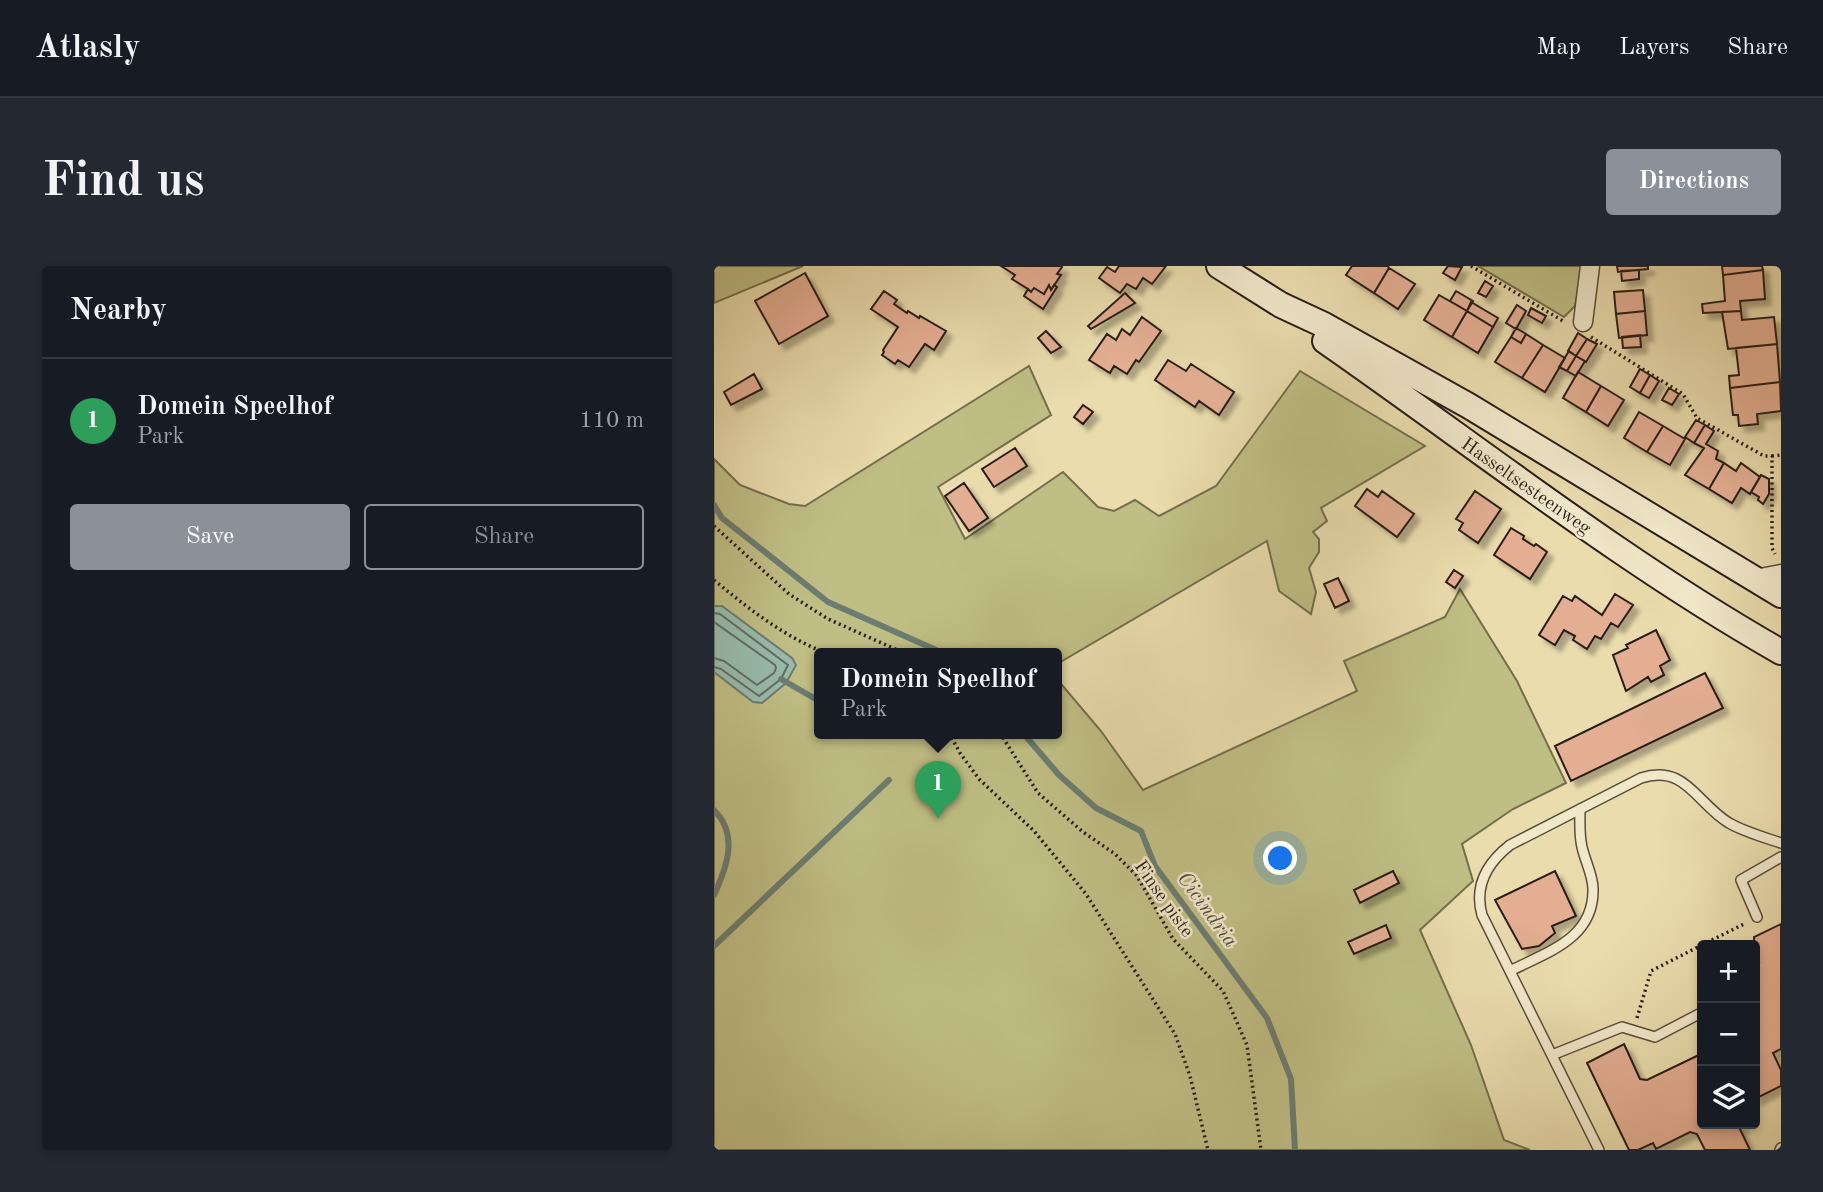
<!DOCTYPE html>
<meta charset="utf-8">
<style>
body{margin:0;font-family:"Old Standard TT",serif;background:#242831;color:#f1f3f6}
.controls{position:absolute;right:21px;bottom:21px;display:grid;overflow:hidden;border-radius:7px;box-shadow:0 4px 10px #0003}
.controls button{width:63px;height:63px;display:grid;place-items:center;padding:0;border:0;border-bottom:2px solid #363941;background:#171b24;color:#f1f3f6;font:35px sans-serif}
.you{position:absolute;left:567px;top:593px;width:24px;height:24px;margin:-18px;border:5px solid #fff;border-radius:50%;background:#1a73e8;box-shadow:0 0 0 10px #1a73e833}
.badge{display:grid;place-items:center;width:46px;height:46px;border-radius:50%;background:#8c9099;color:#fff;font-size:23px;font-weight:700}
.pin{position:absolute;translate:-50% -58px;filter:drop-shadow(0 2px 4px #0008)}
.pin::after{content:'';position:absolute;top:37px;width:24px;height:21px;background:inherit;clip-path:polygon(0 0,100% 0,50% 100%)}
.popup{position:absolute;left:100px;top:382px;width:248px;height:91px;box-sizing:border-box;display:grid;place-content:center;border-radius:7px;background:#171b24;filter:drop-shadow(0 2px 5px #0005);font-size:23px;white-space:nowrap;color:#9ea1a6}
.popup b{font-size:26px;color:#f1f3f6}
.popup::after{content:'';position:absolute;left:50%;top:100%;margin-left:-14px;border:14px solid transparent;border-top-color:#171b24}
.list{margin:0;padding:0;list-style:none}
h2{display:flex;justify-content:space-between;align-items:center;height:91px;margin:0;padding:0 28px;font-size:30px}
h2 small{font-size:23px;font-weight:400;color:#9ea1a6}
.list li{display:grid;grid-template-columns:46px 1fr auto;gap:21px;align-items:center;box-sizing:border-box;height:126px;padding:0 28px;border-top:2px solid #363941}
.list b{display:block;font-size:26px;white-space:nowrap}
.list p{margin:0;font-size:23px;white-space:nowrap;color:#9ea1a6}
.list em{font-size:23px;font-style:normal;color:#9ea1a6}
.actions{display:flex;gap:14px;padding:21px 28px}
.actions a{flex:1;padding:16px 0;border:2px solid #8c9099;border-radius:7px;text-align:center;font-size:24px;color:#8c9099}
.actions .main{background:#8c9099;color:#fff}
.icon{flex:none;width:38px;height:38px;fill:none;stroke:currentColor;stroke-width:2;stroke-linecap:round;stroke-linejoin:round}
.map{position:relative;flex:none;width:1067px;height:884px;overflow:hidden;border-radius:7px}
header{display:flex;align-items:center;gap:42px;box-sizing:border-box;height:98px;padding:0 35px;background:#171b24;border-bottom:2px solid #363941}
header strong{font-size:33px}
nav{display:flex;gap:38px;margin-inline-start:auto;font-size:24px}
.intro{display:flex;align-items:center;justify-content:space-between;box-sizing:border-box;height:168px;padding:0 42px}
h1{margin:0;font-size:49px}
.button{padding:18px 32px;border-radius:7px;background:#8c9099;color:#fff;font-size:24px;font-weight:700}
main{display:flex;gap:42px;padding:0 42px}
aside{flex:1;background:#171b24;border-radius:7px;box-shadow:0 4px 10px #0003}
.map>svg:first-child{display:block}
.green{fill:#bfbe84;stroke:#746e4d;stroke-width:2}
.water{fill:#98bbac;stroke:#6c7c70;stroke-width:2}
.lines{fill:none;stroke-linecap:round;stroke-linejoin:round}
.shore{stroke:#606c61;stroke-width:2}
.stream{stroke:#6c7c70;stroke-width:6}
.building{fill:#e3ae92;stroke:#291d16;stroke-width:2;filter:url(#shadow)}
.service-casing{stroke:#594d3c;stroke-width:12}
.minor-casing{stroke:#594d3c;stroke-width:21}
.secondary-casing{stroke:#291d16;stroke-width:28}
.path{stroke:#291d16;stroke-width:3.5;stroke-dasharray:2 3.5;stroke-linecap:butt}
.service{stroke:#f1e8ca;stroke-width:9}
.minor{stroke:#f1e8ca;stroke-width:18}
.secondary{stroke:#f1e8ca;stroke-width:24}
.labels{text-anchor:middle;stroke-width:5;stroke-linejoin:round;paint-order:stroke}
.street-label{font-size:19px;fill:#291d16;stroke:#f1e8ca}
.water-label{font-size:21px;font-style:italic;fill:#4a4c43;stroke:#f1e8ca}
</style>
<header>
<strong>Atlasly</strong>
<nav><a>Map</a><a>Layers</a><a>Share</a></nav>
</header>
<div class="intro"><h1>Find us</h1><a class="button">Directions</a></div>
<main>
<aside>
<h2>Nearby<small></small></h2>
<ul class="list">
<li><span class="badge" style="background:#2e9e5b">1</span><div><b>Domein Speelhof</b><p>Park</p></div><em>110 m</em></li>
</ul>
<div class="actions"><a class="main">Save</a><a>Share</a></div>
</aside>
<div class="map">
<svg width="1067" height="884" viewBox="0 0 1067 884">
<defs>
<filter id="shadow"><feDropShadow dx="6" dy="6" stdDeviation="2" flood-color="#0004"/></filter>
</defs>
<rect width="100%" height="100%" fill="#eadcad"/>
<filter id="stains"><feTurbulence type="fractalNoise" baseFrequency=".00286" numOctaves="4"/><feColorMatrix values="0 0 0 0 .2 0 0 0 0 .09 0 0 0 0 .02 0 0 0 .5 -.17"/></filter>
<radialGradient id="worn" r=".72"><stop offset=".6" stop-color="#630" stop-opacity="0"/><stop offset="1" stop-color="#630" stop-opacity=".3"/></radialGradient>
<path class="green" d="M0,0h89l-89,37z
M764,0h105l-8,40 -11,11z
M315,100l22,49 -113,72 27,52 98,-67 35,35 16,4 21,-11 24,16 57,-30 84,-115 125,75 -104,62 6,13 -14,11 6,7v13l-10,16 7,24 -5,22 -32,-23 -12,-50 -210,123v-11h-238v80h238v-54l44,52 42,59 214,-99 -13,-30 101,-44 15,-28 57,92 49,102 -53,26 -51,35 11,37 -53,49 51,115 33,95 26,10h-816v-691l26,26 49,19 16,2z"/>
<path class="water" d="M0,340h8l70,52 4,7 -10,18 -24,20 -9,-1 -39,-30z"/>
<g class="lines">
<path class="shore" d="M0,347l6,1 68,51 -7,14 -22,17 -38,-27 -7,-2
M0,356l61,43 1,3 -2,5 -17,12 -33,-24 -10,-3"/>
<path class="stream" d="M0,239l8,13 106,84 115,51
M67,413l38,22
M169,467h14
M309,467l36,42 37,33 45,23 14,35 112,152 24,61 4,71
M0,544c25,25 13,57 0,85
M0,680l175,-166"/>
</g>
<path class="building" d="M287,0h60l1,1 -5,7 4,1 -10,15 -2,-5 -5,9 -10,-6 -3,4 -3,-3 -16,-10 3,-4z
M405,0h47l-14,18 -9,-6 -7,11 -9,-5 -7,9 -21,-15 8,-11 8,5z
M638,0h36l1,2 -15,25 -28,-18z
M734,0l14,1 -7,13 -12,-7z
M903,0h31v3l-30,3z
M1008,0h40l1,4 -40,5z
M675,2l26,16 -17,25 -24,-16z
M925,4v9l-17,2 -1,-10z
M1049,4l2,29 -25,2 1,10 -38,2 -1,-9 23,-3 -2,-26z
M91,7l23,43 -49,28 -24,-43z
M771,15l8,5 -7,11 -8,-4z
M335,19l2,5 3,-5 3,2 -14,22 -19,-13 4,-7 3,3 3,-4 10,6z
M929,24l2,21 -29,3 -2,-22z
M170,25l13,9 -3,4 13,9 1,-2 11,7 1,-2 26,15 -12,19 -9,-6 -16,23 -11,-7 -3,4 -13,-9 2,-3 -1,-2 15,-23 -27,-18z
M742,25l17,10 -6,10 -17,-10z
M411,27l10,10 -44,26 -3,-3z
M725,29l28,16 -15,26 -28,-17z
M757,36l27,16 -5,9 -26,-16z
M803,39l9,6 -10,18 -10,-6z
M817,42l15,8 -4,7 -14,-8z
M753,45l26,16 -15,26 -26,-16z
M931,45l2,24 -28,3 -3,-24z
M1027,45l1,9 32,-3 3,27 -49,5 -6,-37z
M428,51l19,14 -22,31 -3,-2 -9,14 -13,-8 -4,7 -21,-13 18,-26 9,6 6,-11 8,6z
M802,62l10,6 -5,9 -10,-6z
M332,65l15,16 -10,6 -13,-15z
M864,67l9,6 -11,17 -8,-5z
M812,68l17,11 -21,33 -27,-16 16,-25 10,6z
M926,69l1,12 -18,1 -1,-11z
M873,73l10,5 -11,18 -10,-6z
M1063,78l3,38 -50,6 -1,-12 10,-1 -3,-27z
M829,79l22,13 -20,34 -23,-14z
M855,85l7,5 -9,15 -8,-4z
M862,90l9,5 -9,15 -9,-5z
M454,94l18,11 5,-7 43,28 -15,23 -20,-14 -4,6 -40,-27z
M926,103l10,6 -10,18 -10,-6z
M864,106l23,14 -15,26 -23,-14z
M40,108l8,15 -31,16 -7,-13z
M936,109l9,6 -10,17 -9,-5z
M1066,116l1,29 -24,3 1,10 -19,2 -1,-11h-5l-3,-27z
M887,120l23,14 -16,26 -22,-14z
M955,122l10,6 -7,11 -10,-5z
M369,139l10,7 -10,12 -9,-7z
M925,146l24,14 -16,26 -23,-14z
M982,154l9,5 -11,18 -9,-6z
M991,159l9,6 -8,13 12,7 -2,8 8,4 -15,26 -24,-14 19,-27 -10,-5z
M949,160l22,13 -15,26 -23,-13z
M301,182l12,18 -33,21 -12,-18z
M1010,197l12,8 5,-8 19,14 -10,17 -9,-6 -9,15 -23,-14z
M1047,209l8,4v15l-6,10 -5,-4 1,-3 -8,-5z
M250,217l24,35 -19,13 -24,-35z
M653,223l11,8 4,-6 32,23 -17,23 -42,-31z
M761,225l26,18 -23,34 -19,-13 4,-7 -7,-4z
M797,262l13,8 -1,3 11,7 2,-2 11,8 -17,27 -36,-24z
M740,304l9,6 -8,12 -9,-6z
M624,312l11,23 -14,7 -11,-24z
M901,328l18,11 -15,22 -7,-4 -10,16 -6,-3 -8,13 -14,-9 2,-4 -11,-6 -9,15 -16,-10 24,-39 9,5 3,-5 27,19z
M942,364l14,30 -10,6 4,9 -13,7 -3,-5 -22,14 -13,-36 15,-7 -2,-3z
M991,407l18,35 -152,73 -16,-35z
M679,605l6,12 -39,20 -6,-13z
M841,605l21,45 -24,10 3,7 -16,13 -17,3 -27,-49z
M1067,658v125l-8,4 8,17v16l-26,13v-111l2,-2 -2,-22 4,-2 -4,-7 -1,-18z
M672,659l5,13 -37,16 -6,-12z
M910,778l16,35 7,1 54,-26 1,-4v74h41l-4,3 11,23h-45l-8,-16 -7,-2 -34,17 -3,-6 -15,7h-9l-42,-87z"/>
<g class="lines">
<defs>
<path id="service" d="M1043,651l-16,-37 40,-23
M796,705c37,-19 84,-32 83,-82 0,-14 -8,-28 -11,-42 -3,-12 -2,-26 -2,-38
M838,789l70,-28 33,10 44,-23
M885,884l-117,-235c-8,-29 5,-52 28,-70l131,-67c45,-14 55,25 88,45 16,9 34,14 52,20
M1066,884l1,-2"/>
<path id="minor" d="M869,56l7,-56
M1041,313l26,-5"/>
<path id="secondary" d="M505,0l62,39 43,20 145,81 312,189
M611,75c151,105 296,220 456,311"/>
</defs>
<use href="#service" class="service-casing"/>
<use href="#minor" class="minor-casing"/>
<use href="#secondary" class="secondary-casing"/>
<path class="path" d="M757,0l92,55
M877,71l92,57 14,24 67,38h8v92l3,6
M1058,190l9,-1
M0,260l75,68 39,25 76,34
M0,314c35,29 69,56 112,73
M235,467l11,20 19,26 55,52 52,63 89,140 15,42 18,74
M286,467l38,60 45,39 32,22 22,22 36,63 50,52 24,54 14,105
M988,679l42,-21
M923,752l14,-47 51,-26"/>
<use href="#service" class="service"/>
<use href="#minor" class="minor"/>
<use href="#secondary" class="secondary"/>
</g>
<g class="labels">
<g class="street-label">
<text transform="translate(813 219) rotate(35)" y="7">Hasseltsesteenweg</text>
<text transform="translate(451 632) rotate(55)" y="7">Finse piste</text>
</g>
<g class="water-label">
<text transform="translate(494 643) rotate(54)" y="7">Cicindria</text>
</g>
</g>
<rect width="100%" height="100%" filter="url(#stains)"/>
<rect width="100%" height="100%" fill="url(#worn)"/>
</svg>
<div class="controls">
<button>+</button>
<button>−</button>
<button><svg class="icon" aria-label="layers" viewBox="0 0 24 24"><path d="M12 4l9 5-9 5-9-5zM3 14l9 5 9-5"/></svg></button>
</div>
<div class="you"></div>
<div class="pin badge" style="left:224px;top:553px;background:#2e9e5b">1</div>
<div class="popup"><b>Domein Speelhof</b>Park</div>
</div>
</main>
